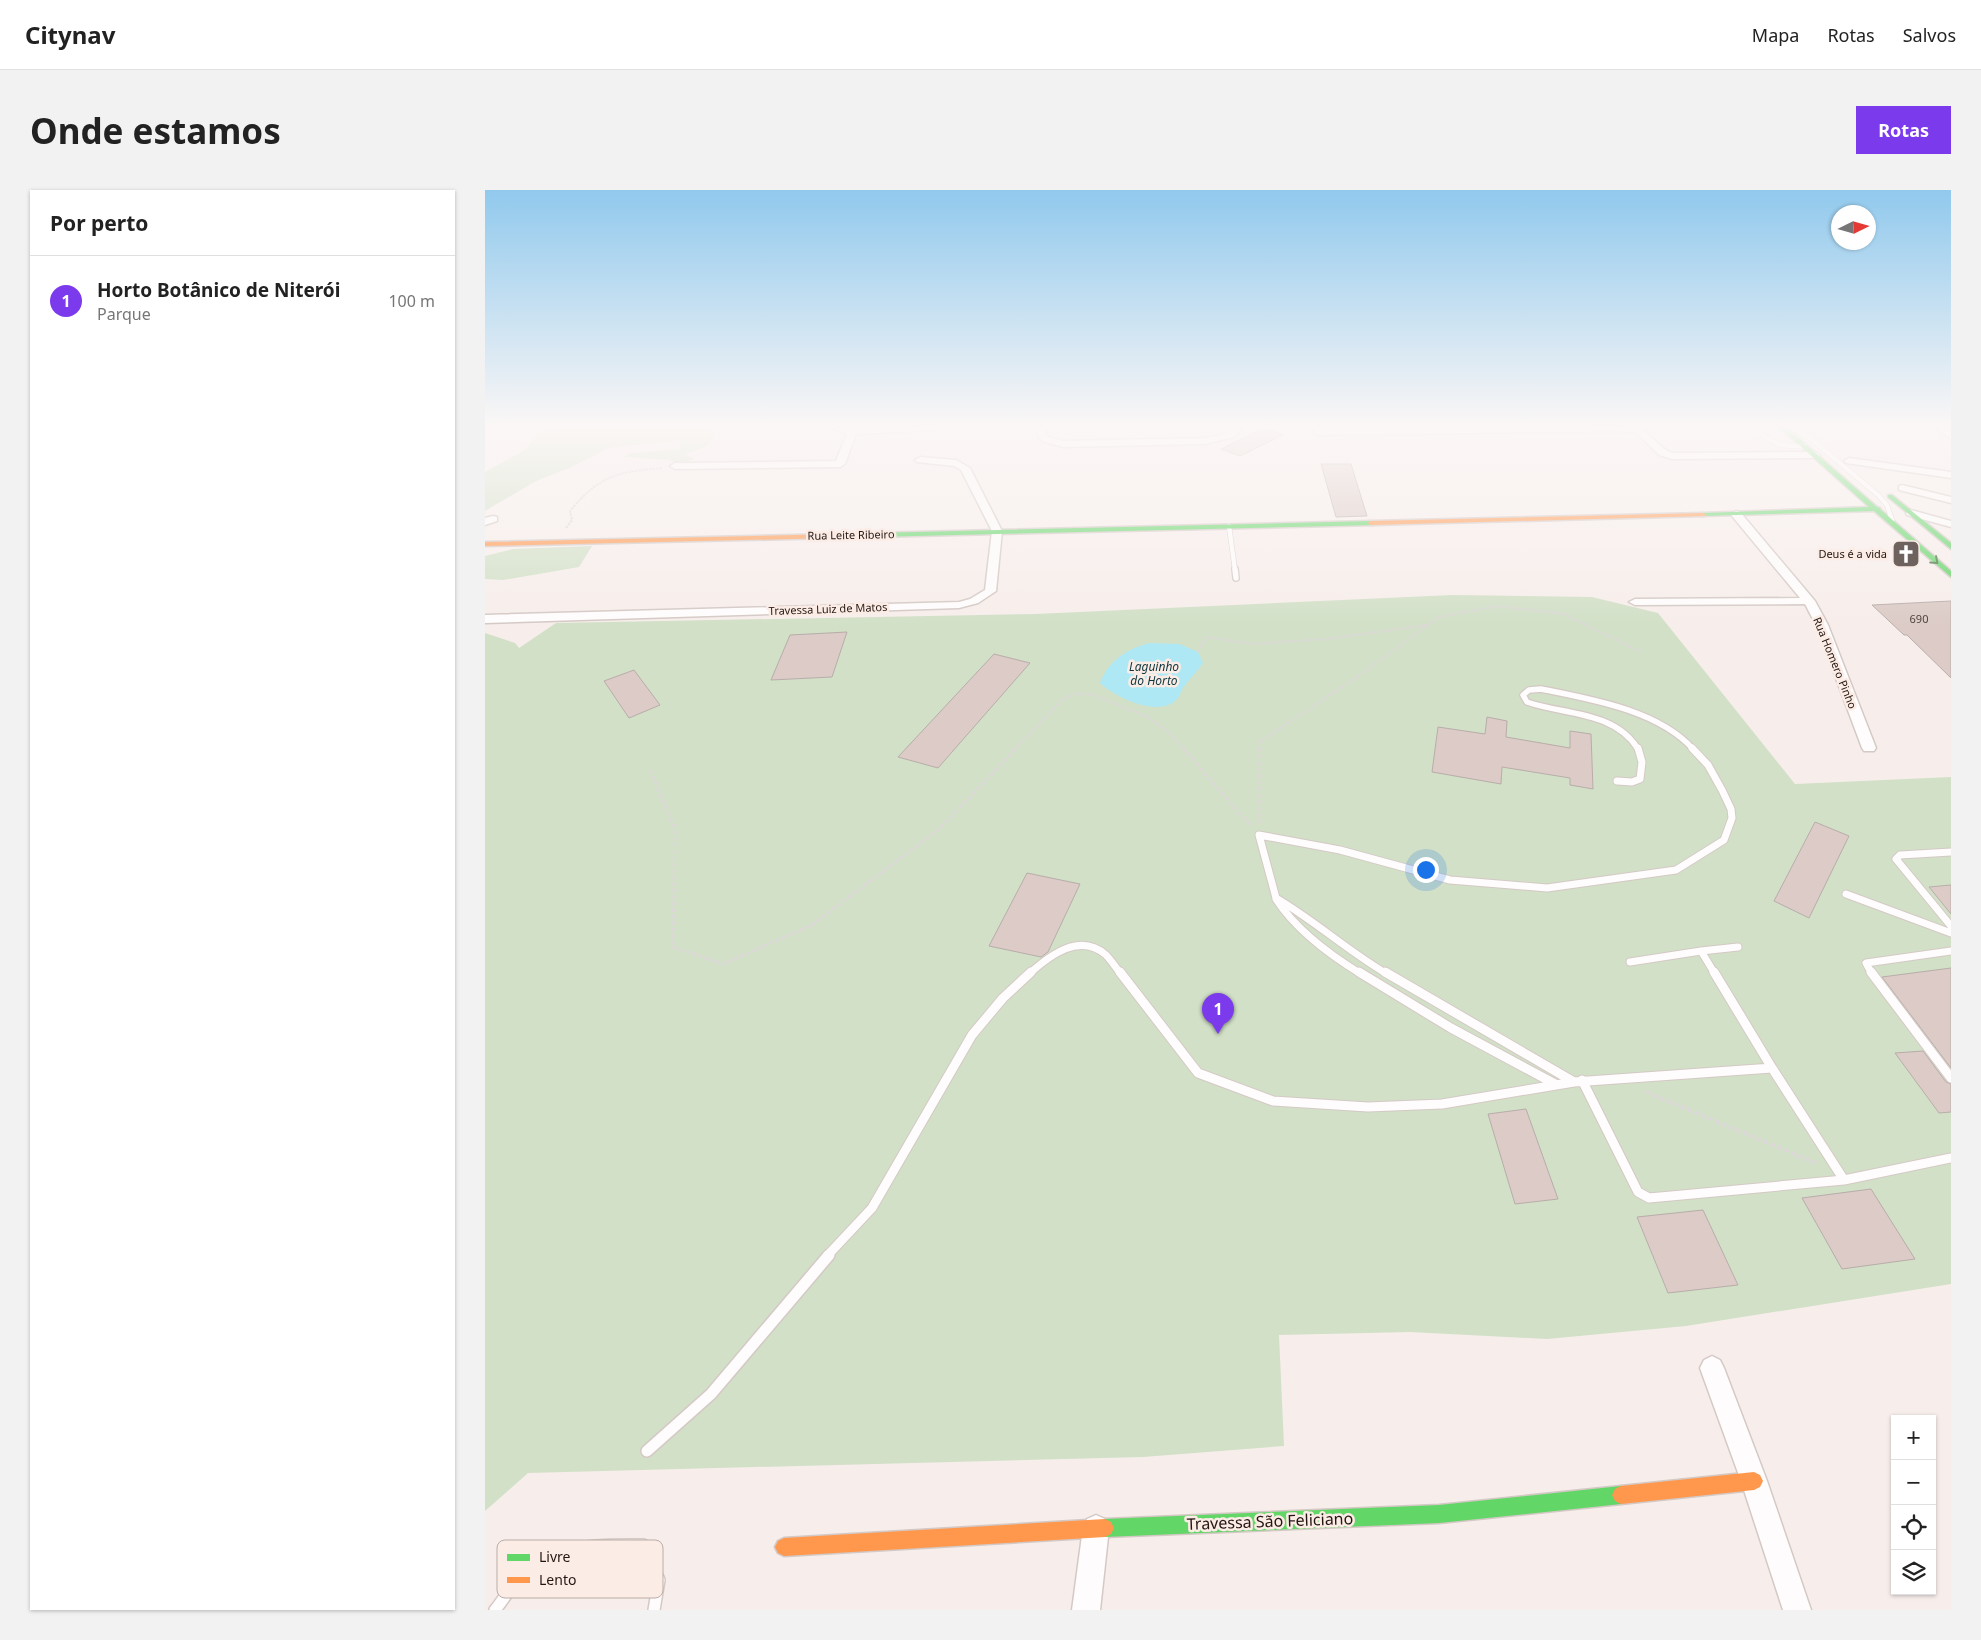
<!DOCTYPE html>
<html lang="pt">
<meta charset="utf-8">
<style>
body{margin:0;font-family:"Noto Sans",sans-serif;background:#f2f2f2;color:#222}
.controls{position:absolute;right:15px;bottom:15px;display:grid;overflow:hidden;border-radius:0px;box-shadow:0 1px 4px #0004}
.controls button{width:45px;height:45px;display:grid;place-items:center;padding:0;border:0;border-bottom:1px solid #e0e0e0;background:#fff;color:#222;font:25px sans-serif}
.compass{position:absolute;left:1346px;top:15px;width:45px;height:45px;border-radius:50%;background:#fff;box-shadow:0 1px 4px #0004;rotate:85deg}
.you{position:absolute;left:940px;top:679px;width:18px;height:18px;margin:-12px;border:4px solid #fff;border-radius:50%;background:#1a73e8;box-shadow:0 0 0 8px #1a73e833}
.badge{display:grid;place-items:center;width:32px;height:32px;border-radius:50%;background:#7c3aed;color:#fff;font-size:16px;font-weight:700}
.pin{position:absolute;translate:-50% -41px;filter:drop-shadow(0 1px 2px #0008)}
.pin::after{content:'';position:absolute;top:26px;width:18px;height:15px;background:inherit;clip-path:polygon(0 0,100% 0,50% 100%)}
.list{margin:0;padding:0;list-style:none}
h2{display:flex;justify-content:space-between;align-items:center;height:65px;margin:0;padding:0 20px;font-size:21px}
h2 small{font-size:16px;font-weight:400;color:#767676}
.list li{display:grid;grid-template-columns:32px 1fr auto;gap:15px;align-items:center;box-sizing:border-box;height:90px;padding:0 20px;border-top:1px solid #e0e0e0}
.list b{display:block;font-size:19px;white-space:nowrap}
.list p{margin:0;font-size:16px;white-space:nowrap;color:#767676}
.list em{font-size:16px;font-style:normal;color:#767676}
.icon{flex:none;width:28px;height:28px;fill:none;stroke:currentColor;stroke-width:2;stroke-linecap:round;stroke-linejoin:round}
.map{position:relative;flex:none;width:1466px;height:1420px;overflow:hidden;border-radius:0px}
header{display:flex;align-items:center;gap:30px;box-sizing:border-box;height:70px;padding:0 25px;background:#fff;border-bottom:1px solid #e0e0e0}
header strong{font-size:24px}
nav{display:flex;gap:28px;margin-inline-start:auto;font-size:18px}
.intro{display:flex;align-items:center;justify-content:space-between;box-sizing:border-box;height:120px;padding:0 30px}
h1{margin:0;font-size:35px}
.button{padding:12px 22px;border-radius:0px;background:#7c3aed;color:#fff;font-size:18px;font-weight:700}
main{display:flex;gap:30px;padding:0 30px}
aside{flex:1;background:#fff;border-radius:0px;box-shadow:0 1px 4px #0004}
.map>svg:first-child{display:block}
.green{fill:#d2e0c7}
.water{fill:#aee8f5}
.building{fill:#dccbc6;stroke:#b8adaa}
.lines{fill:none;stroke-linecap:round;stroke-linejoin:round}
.lane-far4-casing{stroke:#d4c9c5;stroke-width:5.5}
.lane-far3-casing{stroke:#d4c9c5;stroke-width:8}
.lane-far2-casing{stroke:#d4c9c5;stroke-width:9}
.lane-far1-casing{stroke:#d4c9c5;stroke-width:11}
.lane-casing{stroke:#d4c9c5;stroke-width:14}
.street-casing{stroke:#d4c9c5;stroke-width:3}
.fast-casing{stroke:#d4c9c5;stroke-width:3}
.slow-casing{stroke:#d4c9c5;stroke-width:3}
.path-far3{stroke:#dbd8d7;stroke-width:2;stroke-dasharray:2.5 1;stroke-linecap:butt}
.path-far2{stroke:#dbd8d7;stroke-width:2.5;stroke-dasharray:3 2;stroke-linecap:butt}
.path-far1{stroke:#dbd8d7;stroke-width:3;stroke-dasharray:4 2.5;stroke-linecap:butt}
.path{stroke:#dbd8d7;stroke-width:4;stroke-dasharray:4.5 3;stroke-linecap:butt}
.lane-far4{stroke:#fefcfc;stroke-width:4.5}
.lane-far3{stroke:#fefcfc;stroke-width:5.5}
.lane-far2{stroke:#fefcfc;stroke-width:7}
.lane-far1{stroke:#fefcfc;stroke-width:9}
.lane{stroke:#fefcfc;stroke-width:11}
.street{fill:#fefcfc;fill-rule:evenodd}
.fast{fill:#63d668;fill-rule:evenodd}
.slow{fill:#ff974d;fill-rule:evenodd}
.oneway{stroke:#43763d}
.labels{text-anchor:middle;stroke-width:5;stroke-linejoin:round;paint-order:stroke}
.far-street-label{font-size:11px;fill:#231612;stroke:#fcece6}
.far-poi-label{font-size:11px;fill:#231612;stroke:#fcece6;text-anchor:end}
.number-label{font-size:11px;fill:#51433f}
.far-water-label{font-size:12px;font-style:italic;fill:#0c363e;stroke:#fcece6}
.near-street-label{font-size:16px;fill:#231612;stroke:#fcece6}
.key{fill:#fcece6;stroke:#bbaca6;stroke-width:1}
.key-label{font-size:14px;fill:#231612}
</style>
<header>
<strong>Citynav</strong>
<nav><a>Mapa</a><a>Rotas</a><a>Salvos</a></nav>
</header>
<div class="intro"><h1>Onde estamos</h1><a class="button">Rotas</a></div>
<main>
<aside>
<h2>Por perto<small></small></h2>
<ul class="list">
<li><span class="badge">1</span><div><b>Horto Botânico de Niterói</b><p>Parque</p></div><em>100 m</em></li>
</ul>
</aside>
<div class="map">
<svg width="1466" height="1420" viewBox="0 0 1466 1420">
<rect width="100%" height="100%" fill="#f7eeeb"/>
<path class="green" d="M66,237h166c-5,22 -13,20 -32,27l9,5 -14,5 -12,-4 -43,-3 5,-4 50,-4 -1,-9 -70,8 -40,20 -33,13 -51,30v-39l40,-22 12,-15z
M107,356l-13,21 -76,13 -18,-1v-23l28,-7z
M967,405l140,2 66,16 137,171 156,-7v507l-265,42 -139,13 -137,-7 -131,3 5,111 -141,11 -615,16 -43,38v-878l30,10 4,5 37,-25 479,-9z"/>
<path class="water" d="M665,453l29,1 19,8 5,11c-6,9 -14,16 -20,25 -2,4 -4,10 -8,13 -19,16 -60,-4 -75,-18 8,-22 28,-35 50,-40z"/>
<path class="building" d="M779,238l19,7 -43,21 -19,-7z
M836,274h30l16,52 -31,1z
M1466,411v77l-44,-43h-3l-32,-30z
M362,442l-15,45 -61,3 19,-45z
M509,464l36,9 -92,105 -40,-11z
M149,480l26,35 -31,13 -25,-37z
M1002,527l20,4 -1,16 64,11v-17l21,3 2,55 -23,-4v-7l-68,-11 -1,17 -69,-12 6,-45 47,7z
M1330,632l34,14 -40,82 -35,-17z
M542,683l53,11 -32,68 -7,5 -52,-11z
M1466,695v29l-22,-27z
M1466,778v100l-69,-91z
M1438,861l23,31 5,2v28l-12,1 -44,-60z
M1041,919l32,90 -43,5 -27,-90z
M1386,999l44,70 -73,10 -40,-71z
M1218,1020l35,75 -70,8 -31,-76z"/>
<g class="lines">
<defs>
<path id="lane-far4" d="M1277,237l-6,2 1,2c18,14 25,16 48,15
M1305,237l20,11 68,57 9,10 5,15
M744,336l6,44"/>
<path id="lane-far3" d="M750,379l1,9
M1153,559c-23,-38 -74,-34 -111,-47l-4,-7 6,-5 12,-1c49,10 117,21 152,60"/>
<path id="lane-far2" d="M1132,591l15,1 8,-3 2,-17 -4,-14
M1466,662l-51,3 -4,4 55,67
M1361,704l105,39
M791,709c20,31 54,56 85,75
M1216,761l37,-4
M1145,772l71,-11 14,23
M544,784c21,-19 51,-42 77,-19 5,5 10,13 15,19
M902,784c-39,-23 -72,-53 -111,-76l-17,-63 81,15 110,30 97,8 129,-18 48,-30 8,-22 -1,-9 -9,-19 -14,-25 -16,-17
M1387,784l-6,-11 85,-12"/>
<path id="lane-far1" d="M635,782l78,101 75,28 95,6 74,-3 132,-22
M874,782l92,56 106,57
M900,782l189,110 198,-14 -58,-96
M1386,782l80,106
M1287,878l72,112
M1097,890l56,112 11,6 195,-18 107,-22
M342,1066l45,-48 100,-173 31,-37 28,-26"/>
<path id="lane" d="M162,1261l64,-57 118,-139
M10,1420c9,-11 16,-24 26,-34 34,-33 77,-31 122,-31l16,35 -5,30"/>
<path id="street" d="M342,237l25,2 85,-2 -4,3 -77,4 -11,30 -5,3 -165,2 -5,-3 5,-3 161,-2 11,-28z
M554,237h8l-2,6 3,4 15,4 142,-3 23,-5 6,-6h9l-9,10 -29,7 -142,3 -21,-6 -5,-8z
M1002,237h147c17,3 22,21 39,26l142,-1 5,3 -5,3 -143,1 -13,-4 -22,-22 -13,-2 -306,4 -4,-3 4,-3z
M1448,237h11l7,4v7z
M435,267l36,3 14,8 32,63 -6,60 -18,12 -19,5 -474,15v-8l474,-13 11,-3 15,-9 7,-59 -31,-61 -7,-4 -37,-4 -2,-2z
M1364,268l102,14v6l-105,-15 -2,-2z
M1417,295l49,12v6l-52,-13v-4z
M1426,320l40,11v6l-44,-12 -1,-2z
M1251,321l4,1 75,89 13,24 48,123 -2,3h-10l-2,-3 -46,-123 -11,-21 -170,1 -6,-3 6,-3 165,-1 -68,-82 -1,-2z
M8,326l4,1v4l-12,4v-7z
M1227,1166l8,4 4,8 43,113 44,129h-28l-42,-129 -41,-113 4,-8z
M611,1325l9,4 4,9 -9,82h-28l11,-82 4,-9z"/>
<path id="fast" d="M1294,237h7l91,80 3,1 1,2 70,61v6l-77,-66 -173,5 -2,-1 4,-2 166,-6z
M1403,305h4l59,48v6l-63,-52z
M886,331l4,2 -1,2 -541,13 -4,-2 4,-2z
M1136,1296l6,3 3,6 -3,6 -6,3 -182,19 -334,14 -6,-3 -3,-6 3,-6 6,-3 334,-14z"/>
<path id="slow" d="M1218,323l4,2 -2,1 -334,9 -4,-2 4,-2z
M351,344l1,2 -4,2 -348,8v-4z
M1269,1282l6,3 3,6 -3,6 -6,3 -133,14 -6,-3 -3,-6 3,-6 6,-3z
M620,1329l6,3 3,6 -3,6 -6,3 -321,19 -6,-3 -3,-6 3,-6 6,-3z"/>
</defs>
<use href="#lane-far4" class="lane-far4-casing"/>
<use href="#lane-far3" class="lane-far3-casing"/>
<use href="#lane-far2" class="lane-far2-casing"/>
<use href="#lane-far1" class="lane-far1-casing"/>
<use href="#lane" class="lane-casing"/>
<use href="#street" class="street-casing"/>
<use href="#fast" class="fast-casing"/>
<use href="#slow" class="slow-casing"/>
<path class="path-far3" d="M81,338l6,-8 -2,-9c30,-36 47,-39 92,-43"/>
<path class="path-far2" d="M713,462l8,-15 47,7 73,-5 101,-14
M530,559l49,-51 13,-4h14l57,23 25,19 11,13
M774,559v-7l91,-60 89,-65 58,-11 67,8 77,38"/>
<path class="path-far1" d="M698,558l68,78
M774,558v76
M165,580l25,59 -2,118 50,17 89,-39 127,-96 78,-81"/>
<path class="path" d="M1161,902l170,71"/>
<use href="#lane-far4" class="lane-far4"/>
<use href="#lane-far3" class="lane-far3"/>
<use href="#lane-far2" class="lane-far2"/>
<use href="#lane-far1" class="lane-far1"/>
<use href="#lane" class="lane"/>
<use href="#street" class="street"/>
<use href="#fast" class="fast"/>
<use href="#slow" class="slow"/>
</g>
<defs><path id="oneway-chevron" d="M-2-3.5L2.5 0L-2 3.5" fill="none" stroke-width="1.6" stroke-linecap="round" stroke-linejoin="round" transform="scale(1.25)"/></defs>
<use class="oneway" href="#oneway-chevron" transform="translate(1450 371) rotate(42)"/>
<linearGradient id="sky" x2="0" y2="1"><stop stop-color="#91c9ed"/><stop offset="0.54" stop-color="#fbf7f6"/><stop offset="1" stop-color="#fbf7f6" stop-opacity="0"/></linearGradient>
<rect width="1466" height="436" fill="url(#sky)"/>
<defs>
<symbol id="church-square" viewBox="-11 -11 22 22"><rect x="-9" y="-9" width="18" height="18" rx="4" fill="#6d625e" stroke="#fcece6"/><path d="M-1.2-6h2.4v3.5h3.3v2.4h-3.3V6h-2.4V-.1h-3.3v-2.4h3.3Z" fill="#fff"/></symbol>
</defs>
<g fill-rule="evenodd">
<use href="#church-square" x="1405" y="348" width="32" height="32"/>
</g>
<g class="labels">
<g class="far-street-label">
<text transform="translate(366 345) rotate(-1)" y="4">Rua Leite Ribeiro</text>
<text transform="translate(343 419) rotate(-2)" y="4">Travessa Luiz de Matos</text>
<text transform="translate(1350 473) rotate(68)" y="4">Rua Homero Pinho</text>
</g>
<g class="far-poi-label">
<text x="1402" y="368">Deus é a vida</text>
</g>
<g class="number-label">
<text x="1434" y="433">690</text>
</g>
<g class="far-water-label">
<text x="669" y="481">Laguinho<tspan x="669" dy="14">do Horto</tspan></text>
</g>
<g class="near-street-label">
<text transform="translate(785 1331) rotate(-2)" y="6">Travessa São Feliciano</text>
</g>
</g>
<rect x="12" y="1350" width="166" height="58" rx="8" class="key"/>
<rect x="22" y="1364" width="23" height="7" fill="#63d668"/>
<rect x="22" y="1387" width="23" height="6" fill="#ff974d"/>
<g class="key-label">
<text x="54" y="1372">Livre</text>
<text x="54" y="1395">Lento</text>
</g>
</svg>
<div class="controls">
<button>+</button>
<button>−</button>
<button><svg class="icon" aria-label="locate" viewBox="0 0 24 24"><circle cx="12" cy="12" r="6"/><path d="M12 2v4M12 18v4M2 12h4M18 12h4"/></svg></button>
<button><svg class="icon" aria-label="layers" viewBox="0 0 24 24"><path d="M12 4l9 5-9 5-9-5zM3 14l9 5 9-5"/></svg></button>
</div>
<svg class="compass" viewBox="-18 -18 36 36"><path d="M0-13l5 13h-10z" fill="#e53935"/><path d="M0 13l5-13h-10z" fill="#767676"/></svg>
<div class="you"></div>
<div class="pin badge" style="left:733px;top:844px">1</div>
</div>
</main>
